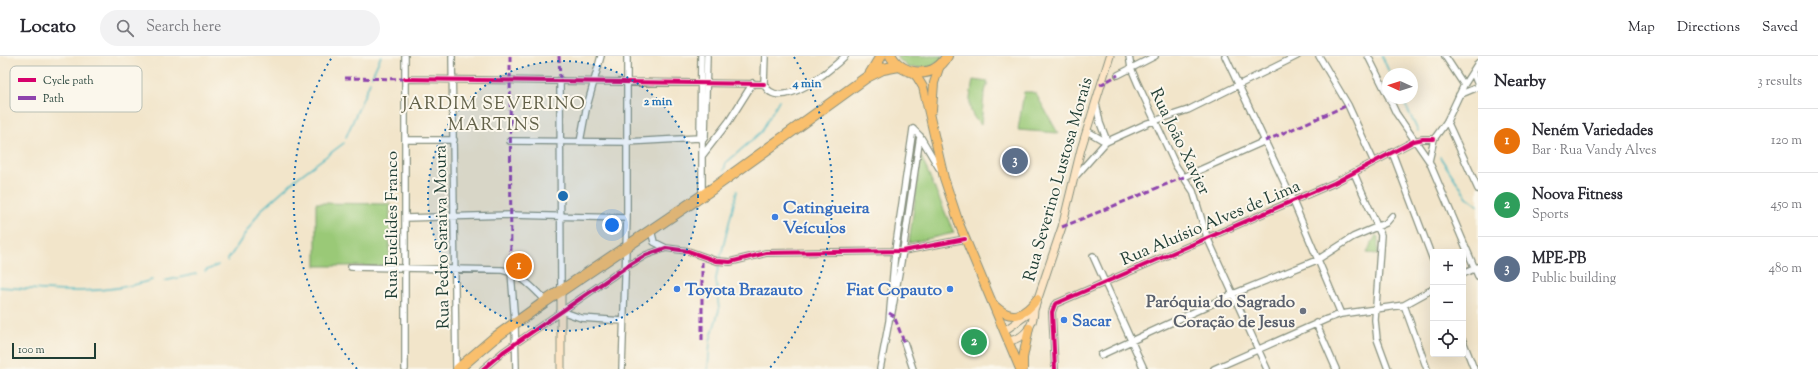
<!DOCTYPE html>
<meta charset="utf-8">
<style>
body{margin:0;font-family:"Sorts Mill Goudy",serif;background:#f2f2f3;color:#2b2b33}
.controls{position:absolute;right:12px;bottom:12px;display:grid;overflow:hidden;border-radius:4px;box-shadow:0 4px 16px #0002}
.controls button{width:36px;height:36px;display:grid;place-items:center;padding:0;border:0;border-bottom:1px solid #e1e1e2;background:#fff;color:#2b2b33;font:20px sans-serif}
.compass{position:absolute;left:1382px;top:12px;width:36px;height:36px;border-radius:50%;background:#fff;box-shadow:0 4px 16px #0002;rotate:273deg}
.scale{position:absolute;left:12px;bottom:10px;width:84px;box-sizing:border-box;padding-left:4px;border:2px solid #1f3d34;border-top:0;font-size:11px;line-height:14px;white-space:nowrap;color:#1f3d34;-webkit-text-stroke:3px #fbf7ec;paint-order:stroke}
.you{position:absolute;left:612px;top:169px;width:14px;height:14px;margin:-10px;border:3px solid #fff;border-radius:50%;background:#1a73e8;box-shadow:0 0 0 6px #1a73e833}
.badge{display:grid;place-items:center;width:26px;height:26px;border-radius:50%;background:#1f6fb2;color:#fff;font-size:13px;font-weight:700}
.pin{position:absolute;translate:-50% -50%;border:2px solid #fff;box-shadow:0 1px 4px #0006}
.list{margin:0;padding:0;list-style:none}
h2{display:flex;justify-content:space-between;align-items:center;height:52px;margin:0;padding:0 16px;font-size:17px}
h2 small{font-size:13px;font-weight:400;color:#7c7c81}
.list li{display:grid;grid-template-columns:26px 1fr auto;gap:12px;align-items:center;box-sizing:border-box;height:64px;padding:0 16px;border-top:1px solid #e1e1e2}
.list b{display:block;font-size:15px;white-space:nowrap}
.list p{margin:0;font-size:13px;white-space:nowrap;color:#7c7c81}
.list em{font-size:13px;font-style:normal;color:#7c7c81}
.icon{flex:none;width:22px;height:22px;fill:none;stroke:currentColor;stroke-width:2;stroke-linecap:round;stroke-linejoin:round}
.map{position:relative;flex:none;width:1478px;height:313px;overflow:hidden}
header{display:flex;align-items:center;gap:24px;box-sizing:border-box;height:56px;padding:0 20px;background:#fff;border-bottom:1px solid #e1e1e2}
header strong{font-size:19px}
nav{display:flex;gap:22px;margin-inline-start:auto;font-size:14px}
.search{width:280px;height:36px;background:#f2f2f3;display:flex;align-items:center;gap:10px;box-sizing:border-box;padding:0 14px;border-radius:22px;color:#7c7c81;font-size:15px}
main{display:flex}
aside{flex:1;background:#fff}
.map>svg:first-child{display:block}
.green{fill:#9ac977;stroke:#5c8356}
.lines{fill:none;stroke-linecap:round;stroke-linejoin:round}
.stream{stroke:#46b5bf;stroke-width:1.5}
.street-casing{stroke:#88917f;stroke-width:8}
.secondary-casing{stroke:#88917f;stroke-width:9}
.primary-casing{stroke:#88917f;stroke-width:10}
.highway-casing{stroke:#88917f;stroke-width:12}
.street{stroke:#fff;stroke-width:5.5}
.secondary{stroke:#fde5c5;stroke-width:7}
.primary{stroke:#f9bf6d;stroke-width:8}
.highway{stroke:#f9bf6d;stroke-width:10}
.quiet{stroke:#8e44ad;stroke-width:3;stroke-dasharray:6 3;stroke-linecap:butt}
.cycleway-casing{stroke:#fbf7ec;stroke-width:6}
.cycleway{stroke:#d6006c;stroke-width:4}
.ring{fill:none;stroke:#1f6fb2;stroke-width:2;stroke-dasharray:2 4}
.shop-dot{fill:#3f7fe0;stroke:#fbf7ec;stroke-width:1.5}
.worship-dot{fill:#6b7280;stroke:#fbf7ec;stroke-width:1.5}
.labels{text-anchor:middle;stroke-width:4;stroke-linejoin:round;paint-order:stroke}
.street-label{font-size:17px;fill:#1f3d34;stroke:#fbf7ec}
.shop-label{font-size:17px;font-weight:bold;fill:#366cbe;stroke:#fbf7ec;text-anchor:start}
.worship-label{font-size:17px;font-weight:bold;fill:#5b616d;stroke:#fbf7ec;text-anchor:end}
.neighbourhood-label{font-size:18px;letter-spacing:1px;fill:#626149;stroke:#fbf7ec}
.key{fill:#fbf7ec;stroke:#b9bfb5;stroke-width:1}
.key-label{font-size:11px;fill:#1f3d34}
.centre{fill:#1f6fb2;stroke:#fbf7ec;stroke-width:2}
.ring-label{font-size:12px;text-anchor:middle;font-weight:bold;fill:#1f6fb2;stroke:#fbf7ec;stroke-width:4;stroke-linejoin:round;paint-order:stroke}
</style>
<header>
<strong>Locato</strong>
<div class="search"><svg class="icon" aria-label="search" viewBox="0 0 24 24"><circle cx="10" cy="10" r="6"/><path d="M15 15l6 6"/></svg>Search here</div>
<nav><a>Map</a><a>Directions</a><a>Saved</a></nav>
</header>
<main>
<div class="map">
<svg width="1478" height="313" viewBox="0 0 1478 313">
<rect width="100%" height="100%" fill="#fbf7ec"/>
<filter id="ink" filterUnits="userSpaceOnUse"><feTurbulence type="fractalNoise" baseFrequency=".025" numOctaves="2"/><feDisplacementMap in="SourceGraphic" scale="8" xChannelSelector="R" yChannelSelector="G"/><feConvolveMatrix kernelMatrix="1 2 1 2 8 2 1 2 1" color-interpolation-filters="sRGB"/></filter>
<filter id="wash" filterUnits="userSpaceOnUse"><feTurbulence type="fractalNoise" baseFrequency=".012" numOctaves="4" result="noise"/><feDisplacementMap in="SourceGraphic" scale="16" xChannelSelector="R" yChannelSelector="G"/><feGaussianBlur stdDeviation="0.9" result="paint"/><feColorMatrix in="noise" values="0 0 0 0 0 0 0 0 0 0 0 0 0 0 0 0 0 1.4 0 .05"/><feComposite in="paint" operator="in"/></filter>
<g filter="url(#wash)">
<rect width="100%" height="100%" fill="#f2e5ca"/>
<path class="green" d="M895,0h49l-12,11 -23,1z
M973,24l15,2 -4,13 -3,30c-16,-14 -11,-26 -8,-45z
M1024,36h8l4,2 22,39 -40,-3z
M921,100l33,77 -45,10z
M316,147l74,1 -1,62h-73z
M1376,179l2,2v17l-11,-1z"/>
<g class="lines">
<path class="stream" d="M1382,0l8,18
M372,20l9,-20
M1402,42l16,33
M346,81l24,-55
M1440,101l27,40 11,8
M724,114l2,-7 35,-31 18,-32
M720,203l17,-68
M227,205l34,-51 36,-32 47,-35
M205,215l13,-6
M164,225l32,-7
M0,231c51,4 102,9 152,-7
M708,313l2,-28 9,-31 -3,-31 3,-16"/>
</g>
</g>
<g filter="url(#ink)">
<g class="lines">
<defs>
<path id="street" d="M405,0v313
M452,0l4,313
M765,0l-1,28c14,31 68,-15 81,-28
M1129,0l2,12 6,14 39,84 17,25 14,46 60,132
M1225,0l68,145 48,113
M1319,0l29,49 26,57
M1368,0l20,40
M1445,0l19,29
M1473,17l5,12
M1118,19l37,-19
M405,23l359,5
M560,24l1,211
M1459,39l19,-8
M1389,42l7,15 33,48 49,115
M1096,47l4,20 7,18
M1447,65l31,68
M913,73l7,7 19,32
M1087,75l19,11
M700,83l1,-83
M405,84h49
M510,85l117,1 72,-4
M580,86l6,-32 15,-54
M1392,96l41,108
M702,100l27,-35 24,-38
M1429,105l5,-22 13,-18 17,-36 14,-22
M1354,117l27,62 -6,85 2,19 11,30
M1075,121l31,-35 42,-19 40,-13 109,-54
M1184,121l81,-36
M702,140v-55l3,-4 2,-81
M405,162l105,-3 117,3
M651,174l3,12 12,6
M1093,200l51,113
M351,211l151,3c19,4 31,18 44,31
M511,216l4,52 1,45
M1463,218l15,-7
M1404,249l23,64
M561,255l20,7 42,3
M891,261l12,-66 17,-115
M1316,267l20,46
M1463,285l11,28
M904,286l9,27
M1101,299l132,-61 84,-34 36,-23 33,-14 6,-7
M483,313l20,-17 123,-85 20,-12 20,-7 22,3 28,10 14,1 36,-9 137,-2 62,-12
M622,313l5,-151v-162
M880,313l9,-48 6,-70 18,-122
M1055,313l-3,-57 3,-8 279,-121 80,-42 9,-2h11
M1214,313l113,-50 14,-5 63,-9 29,-16"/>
<path id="secondary" d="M561,235v78
M1004,275l30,-21
M1008,285c16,-2 26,-15 26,-31l28,-83 19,-78 29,-93"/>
<path id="primary" d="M912,16l5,5 6,10 21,91 16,48 60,143
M932,54l2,-27 6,-18
M995,250c17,16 30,9 42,-7
M1023,313v-11l6,-30"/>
<path id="highway" d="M891,0c12,21 44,23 56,0
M869,20l12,-20
M458,313l35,-30 53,-38 166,-112 155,-112 16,-8 16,-3"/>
</defs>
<use href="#street" class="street-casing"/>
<use href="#secondary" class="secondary-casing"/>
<use href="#primary" class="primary-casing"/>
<use href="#highway" class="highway-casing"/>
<use href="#street" class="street"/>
<use href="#secondary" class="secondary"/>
<use href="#primary" class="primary"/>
<use href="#highway" class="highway"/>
<path class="quiet" d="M510,0l1,216
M559,0l1,24
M345,22l60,1
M1100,29l18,-10
M1265,85l83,-36
M1062,171l122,-50
M889,257l5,3 10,26
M702,284v-84"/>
<defs>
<path id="cycleway" d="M405,23l359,5
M483,313l20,-17 123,-85 20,-12 20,-7 22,3 28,10 14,1 36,-9 137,-2 62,-12
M1055,313l-3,-57 3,-8 279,-121 80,-42 9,-2h11"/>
</defs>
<use href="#cycleway" class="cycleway-casing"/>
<use href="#cycleway" class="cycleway"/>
</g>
</g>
<circle cx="563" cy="140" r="135" fill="#1f6fb2" fill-opacity=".12"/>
<g class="ring">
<circle cx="563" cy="140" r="135"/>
<path d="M357 313A269 269 0 0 1 332 1M794 1A269 269 0 0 1 769 313"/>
</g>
<g class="shop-dot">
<circle cx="775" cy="161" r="4"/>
<circle cx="677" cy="233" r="4"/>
<circle cx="950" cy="233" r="4"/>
<circle cx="1064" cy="264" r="4"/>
</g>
<circle class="worship-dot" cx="1303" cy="255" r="4"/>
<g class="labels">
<g class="street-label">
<text transform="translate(1181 85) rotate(64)" y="6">Rua João Xavier</text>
<text transform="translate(1057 123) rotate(-74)" y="6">Rua Severino Lustosa Morais</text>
<text transform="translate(1210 166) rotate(-23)" y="6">Rua Aluísio Alves de Lima</text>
<text transform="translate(391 169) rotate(-90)" y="6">Rua Euclides Franco</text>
<text transform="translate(441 181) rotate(-91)" y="6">Rua Pedro Saraiva Moura</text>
</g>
<g class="shop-label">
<text x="783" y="157">Catingueira<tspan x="783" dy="20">Veículos</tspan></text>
<text x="685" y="239">Toyota Brazauto</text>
<text x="942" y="239" text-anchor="end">Fiat Copauto</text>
<text x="1072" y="270">Sacar</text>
</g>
<g class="worship-label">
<text x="1295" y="251">Paróquia do Sagrado<tspan x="1295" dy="20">Coração de Jesus</tspan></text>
</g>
<g class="neighbourhood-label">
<text x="494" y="53">JARDIM SEVERINO<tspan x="494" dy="21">MARTINS</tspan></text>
</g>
</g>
<rect x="10" y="10" width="132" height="46" rx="6" class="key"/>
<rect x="18" y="22" width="18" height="4" fill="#d6006c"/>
<rect x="18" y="40" width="18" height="4" fill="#8e44ad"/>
<g class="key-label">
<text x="43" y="28">Cycle path</text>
<text x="43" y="46">Path</text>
</g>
<circle cx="563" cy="140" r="6" class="centre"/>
<g class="ring-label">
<text x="807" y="31">4 min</text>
<text x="658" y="49">2 min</text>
</g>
</svg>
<div class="controls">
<button>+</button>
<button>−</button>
<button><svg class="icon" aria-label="locate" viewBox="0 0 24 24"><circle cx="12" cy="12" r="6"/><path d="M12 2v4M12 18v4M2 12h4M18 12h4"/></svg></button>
</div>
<svg class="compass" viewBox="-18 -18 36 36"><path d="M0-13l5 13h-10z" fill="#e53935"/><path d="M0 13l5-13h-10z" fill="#7c7c81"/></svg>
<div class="scale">100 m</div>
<div class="you"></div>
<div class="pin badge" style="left:519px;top:210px;background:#e8710a">1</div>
<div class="pin badge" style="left:974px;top:286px;background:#2e9e5b">2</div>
<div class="pin badge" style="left:1015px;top:105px;background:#5c6f8a">3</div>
</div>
<aside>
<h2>Nearby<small>3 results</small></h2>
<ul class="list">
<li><span class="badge" style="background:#e8710a">1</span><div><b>Neném Variedades</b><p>Bar · Rua Vandy Alves</p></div><em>120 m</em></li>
<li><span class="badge" style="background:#2e9e5b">2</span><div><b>Noova Fitness</b><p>Sports</p></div><em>450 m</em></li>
<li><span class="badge" style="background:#5c6f8a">3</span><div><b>MPE-PB</b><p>Public building</p></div><em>480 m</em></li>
</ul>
</aside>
</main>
